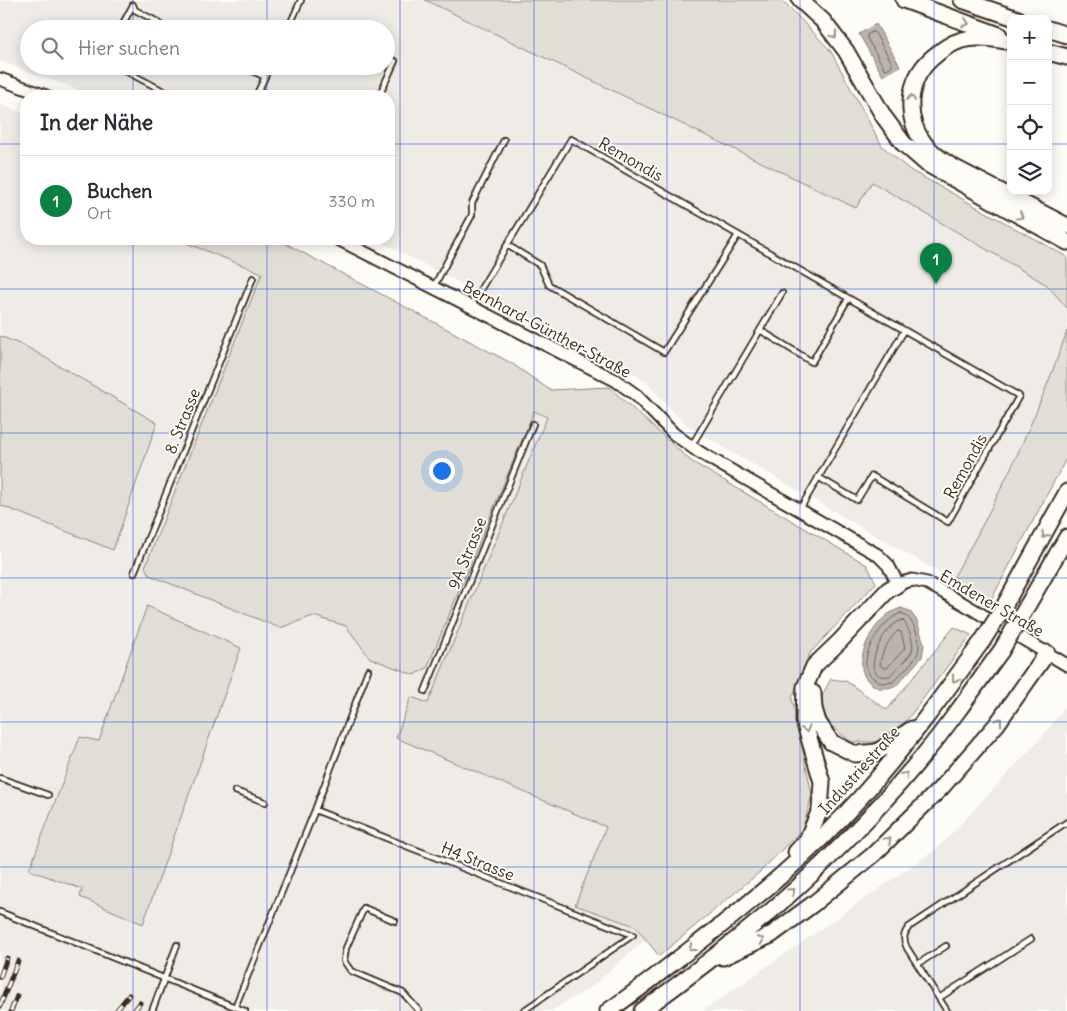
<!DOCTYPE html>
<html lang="de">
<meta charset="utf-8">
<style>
body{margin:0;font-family:Delius,sans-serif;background:#f2f2f3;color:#2b2b33}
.controls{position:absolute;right:15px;top:15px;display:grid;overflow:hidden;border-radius:10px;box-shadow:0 2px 12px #0003}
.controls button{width:45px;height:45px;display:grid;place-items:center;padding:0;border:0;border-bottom:1px solid #e1e1e2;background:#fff;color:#2b2b33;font:25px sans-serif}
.you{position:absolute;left:441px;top:470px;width:18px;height:18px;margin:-12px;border:4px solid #fff;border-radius:50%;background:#1a73e8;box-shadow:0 0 0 8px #1a73e833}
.badge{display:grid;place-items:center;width:32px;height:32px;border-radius:50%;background:#0b8043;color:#fff;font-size:16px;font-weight:700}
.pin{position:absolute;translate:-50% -41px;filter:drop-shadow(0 1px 2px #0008)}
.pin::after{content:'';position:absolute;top:26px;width:18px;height:15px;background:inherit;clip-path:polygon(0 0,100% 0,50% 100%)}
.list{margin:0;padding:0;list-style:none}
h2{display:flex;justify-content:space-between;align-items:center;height:65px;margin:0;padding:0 20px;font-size:21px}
h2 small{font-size:16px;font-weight:400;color:#7c7c81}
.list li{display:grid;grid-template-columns:32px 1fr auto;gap:15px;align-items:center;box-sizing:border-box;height:90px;padding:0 20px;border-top:1px solid #e1e1e2}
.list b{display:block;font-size:19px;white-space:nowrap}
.list p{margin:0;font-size:16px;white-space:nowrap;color:#7c7c81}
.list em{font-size:16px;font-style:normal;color:#7c7c81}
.icon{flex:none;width:28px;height:28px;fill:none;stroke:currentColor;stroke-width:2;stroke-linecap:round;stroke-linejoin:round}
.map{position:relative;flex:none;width:1067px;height:1011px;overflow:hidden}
.search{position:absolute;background:#fff;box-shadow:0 2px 12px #0003;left:20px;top:20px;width:375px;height:55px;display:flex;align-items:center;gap:12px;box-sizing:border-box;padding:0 18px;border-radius:28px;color:#7c7c81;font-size:19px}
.panel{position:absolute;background:#fff;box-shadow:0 2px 12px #0003;left:20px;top:90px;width:375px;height:155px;border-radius:20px}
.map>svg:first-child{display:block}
.built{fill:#efece7;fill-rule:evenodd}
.green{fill:#e1ded7;stroke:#8e847a}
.water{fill:#bbb4ad;stroke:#887d74}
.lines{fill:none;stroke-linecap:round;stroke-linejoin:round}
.shore{stroke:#6e6157;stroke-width:1}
.lane-casing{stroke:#3b2a1e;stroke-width:8}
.secondary-casing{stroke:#3b2a1e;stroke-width:15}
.highway-casing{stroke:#3b2a1e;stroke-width:19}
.lane{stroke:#fdfcf7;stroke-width:4.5}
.secondary{stroke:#fdfcf7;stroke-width:11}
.highway{stroke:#fdfcf7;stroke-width:15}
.rail-casing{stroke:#3b2a1e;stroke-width:5}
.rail{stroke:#fdfcf7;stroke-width:3;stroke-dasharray:9;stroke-linecap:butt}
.highway-bridge-casing{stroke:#3b2a1e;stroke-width:19;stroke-linecap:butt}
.highway-bridge{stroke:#fdfcf7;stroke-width:15}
.oneway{stroke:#9c938a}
.grid{fill:none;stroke:#1d4ed8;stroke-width:1;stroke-opacity:0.55}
.labels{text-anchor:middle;stroke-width:4;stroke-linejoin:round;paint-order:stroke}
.street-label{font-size:16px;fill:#3b2a1e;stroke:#fdfcf7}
</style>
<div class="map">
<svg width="1067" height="1011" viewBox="0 0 1067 1011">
<rect width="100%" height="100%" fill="#fdfcf7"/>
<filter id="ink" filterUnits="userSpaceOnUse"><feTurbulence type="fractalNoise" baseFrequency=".02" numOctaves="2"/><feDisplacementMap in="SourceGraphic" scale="10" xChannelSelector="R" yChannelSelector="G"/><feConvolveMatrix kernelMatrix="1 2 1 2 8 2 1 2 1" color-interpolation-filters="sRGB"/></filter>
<g filter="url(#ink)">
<path class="built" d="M0,0h425l431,208 16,-26 175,103 20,23v23l-27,72 -19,44 -26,56 -43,77 -258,-150 -17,-14 -27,-30 -26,-20 -250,-127h15v-143h-295l-94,-35zM29,29h357v37h-357z
M0,104l26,10v125h251l234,124 215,146 47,310 -138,130 -44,38 -40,24h-551z
M1067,704v307h-364l236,-164 104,-111z"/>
<path class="green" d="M425,0h353l8,4 44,46 52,96 28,24 157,87v51l-20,-23 -175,-103 -16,26z
M176,239h101l234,124 39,27 59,-3 82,74 176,104 9,18 -66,70 -18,45 20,97 -9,33 -42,43 -102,85 -24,-30 -60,-21 31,-78 -210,-89 15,-41 17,6 119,-286 -13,-6 -107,257 -13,7 -44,-17 -24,-32 -33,-10 -33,12 -131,-53 -4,-8 117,-294z
M1067,331v126l-77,145 -38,-22c46,-80 85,-162 115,-249z
M0,336l27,11 130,76 -44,127 -113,-45z
M147,606l94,42 -98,276 -63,-27 2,-8 -53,-19 51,-133 19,4z
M954,627l17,8 -64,85 -26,22h-30l-23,-19 -8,-24 11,-20 15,2 41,29z"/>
<path class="water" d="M876,24l24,42 -17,10 -24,-42z
M901,608l9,3 7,10 7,23 -2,13 -27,30c-5,0 -12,2 -16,1 -30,-11 -15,-48 0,-65 6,-8 14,-12 22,-15z"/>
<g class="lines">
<path class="shore" d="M873,32l2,1 17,30v3l-6,3 -2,-1 -17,-30v-3z
M901,613c13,4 22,30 16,42 -4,8 -18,20 -24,27l-12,1c-6,-4 -14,-8 -15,-17 -2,-18 18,-47 35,-53z
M903,620c5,7 12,22 9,31 -3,7 -17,18 -22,25 -35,7 -7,-54 13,-56z
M898,631l3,1 4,16 -18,20h-3l-4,-3c1,-12 9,-27 18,-34z"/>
<defs>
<path id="lane" d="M133,5l2,5 21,11 9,8
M120,29l13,-24
M288,29l13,-29
M116,66l57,30
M243,66l22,11
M256,96l14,-30
M379,96l16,-35
M507,245l33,20 9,20 115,67 74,-117
M434,286l38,-71v-12l32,-63
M471,305l100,-166 448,257 -71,126 -76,-46 -15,24 -39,-23
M760,330l52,32 36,-63
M692,445l90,-152
M800,509l104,-178
M134,573l119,-295
M425,691l108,-267
M0,778l48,17
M235,791l30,11
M315,810l318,125 -110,76
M0,912l245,99
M395,921l-31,-13 -18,40 -2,13 7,10 52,22 16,18
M918,964l28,-18
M939,998l92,-59
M235,1007l80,-197 53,-140
M152,1011l25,-66
M947,1011l-40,-63c-4,-9 -4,-14 2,-21l158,-105"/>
<path id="secondary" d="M0,79l46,17
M338,239l277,141 21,15 38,39 25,18 179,103 10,10 10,19 14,-4 15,3 37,21 103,61"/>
<path id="highway" d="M800,0l23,21 23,30 38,66 20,27 23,20 140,78
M904,0l95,35
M962,0l56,19
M1048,29l19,6
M1011,42c-16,-3 -33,-6 -49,-2 -11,3 -22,11 -30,18 -25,22 -28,59 -8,85 8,10 19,18 29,24l114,59
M1048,52l19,5
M1002,610l65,-118
M1019,620l48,-83
M813,693l1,16 4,13 13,20 24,12 22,-2 35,-23
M796,852l11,-12 13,-30 2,-28 -18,-61 1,-34 9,-21 26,-25 48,-51 10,-6
M723,957l48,-22 42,-31 60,-49 68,-67 56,-64 50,-71
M608,1011c31,-21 59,-44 88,-66 58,-45 115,-92 164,-147 45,-50 84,-104 123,-158
M642,1011c44,-32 87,-65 129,-100 66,-57 134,-128 186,-199 15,-20 29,-41 44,-61"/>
</defs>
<use href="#lane" class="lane-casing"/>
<use href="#secondary" class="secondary-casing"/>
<use href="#highway" class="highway-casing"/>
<use href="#lane" class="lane"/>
<use href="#secondary" class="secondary"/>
<use href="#highway" class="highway"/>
<defs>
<path id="rail" d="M0,977l7,-19
M0,1006l18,-45
M11,1011l6,-15
M116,1011l13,-16
M134,1011l6,-8"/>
</defs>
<use href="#rail" class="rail-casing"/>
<use href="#rail" class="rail"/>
<defs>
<path id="highway-bridge" d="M983,640l19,-30
M1001,651l18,-31"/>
</defs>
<use href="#highway-bridge" class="highway-bridge-casing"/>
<use href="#highway-bridge" class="highway-bridge"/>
</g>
<defs><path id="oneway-chevron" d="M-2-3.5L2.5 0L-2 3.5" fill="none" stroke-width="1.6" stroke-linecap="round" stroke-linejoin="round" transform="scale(1.25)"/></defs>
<g class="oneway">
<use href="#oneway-chevron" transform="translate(966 23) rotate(20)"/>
<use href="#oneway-chevron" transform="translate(834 35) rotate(52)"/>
<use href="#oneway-chevron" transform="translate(911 98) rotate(-85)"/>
<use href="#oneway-chevron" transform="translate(1020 216) rotate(29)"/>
<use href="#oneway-chevron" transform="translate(1045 535) rotate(119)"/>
<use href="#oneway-chevron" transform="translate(955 679) rotate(126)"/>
<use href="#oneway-chevron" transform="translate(999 721) rotate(-53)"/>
<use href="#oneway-chevron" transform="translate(806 729) rotate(74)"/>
<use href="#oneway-chevron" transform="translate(905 775) rotate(-49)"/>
<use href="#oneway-chevron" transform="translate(888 840) rotate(-45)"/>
<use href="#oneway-chevron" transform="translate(792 891) rotate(-42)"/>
<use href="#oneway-chevron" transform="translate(761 940) rotate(-25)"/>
<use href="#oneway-chevron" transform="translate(692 948) rotate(142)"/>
</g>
</g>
<path class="grid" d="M133,0v29M267,0v29M400,0v1011M534,0v1011M667,0v1011M800,0v1011M934,0v1011M133,66v30M267,66v30M0,144h26M389,144h622M1048,144h19M133,239v772M267,239v772M0,289h1067M0,433h1067M0,578h1067M0,722h1067M0,867h1067"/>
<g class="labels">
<g class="street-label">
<text transform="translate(631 159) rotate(30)" y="6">Remondis</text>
<text transform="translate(547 329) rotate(28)" y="6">Bernhard-Günther-Straße</text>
<text transform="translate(182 421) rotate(-68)" y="6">8. Strasse</text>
<text transform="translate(965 466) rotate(-61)" y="6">Remondis</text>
<text transform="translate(467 553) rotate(-68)" y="6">9A Strasse</text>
<text transform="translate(992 603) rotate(30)" y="6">Emdener Straße</text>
<text transform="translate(859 770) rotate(-48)" y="6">Industriestraße</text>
<text transform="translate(478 861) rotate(22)" y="6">H4 Strasse</text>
</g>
</g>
</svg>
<div class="controls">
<button>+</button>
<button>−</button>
<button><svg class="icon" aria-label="locate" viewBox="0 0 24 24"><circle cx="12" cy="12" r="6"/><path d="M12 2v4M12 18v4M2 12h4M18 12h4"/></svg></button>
<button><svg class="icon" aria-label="layers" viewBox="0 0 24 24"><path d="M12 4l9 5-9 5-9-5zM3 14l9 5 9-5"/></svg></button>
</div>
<div class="you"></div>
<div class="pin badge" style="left:936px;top:284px">1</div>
<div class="search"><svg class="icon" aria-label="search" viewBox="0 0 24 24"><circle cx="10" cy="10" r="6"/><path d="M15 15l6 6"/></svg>Hier suchen</div>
<section class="panel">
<h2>In der Nähe<small></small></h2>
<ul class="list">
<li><span class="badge">1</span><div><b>Buchen</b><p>Ort</p></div><em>330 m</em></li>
</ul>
</section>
</div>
